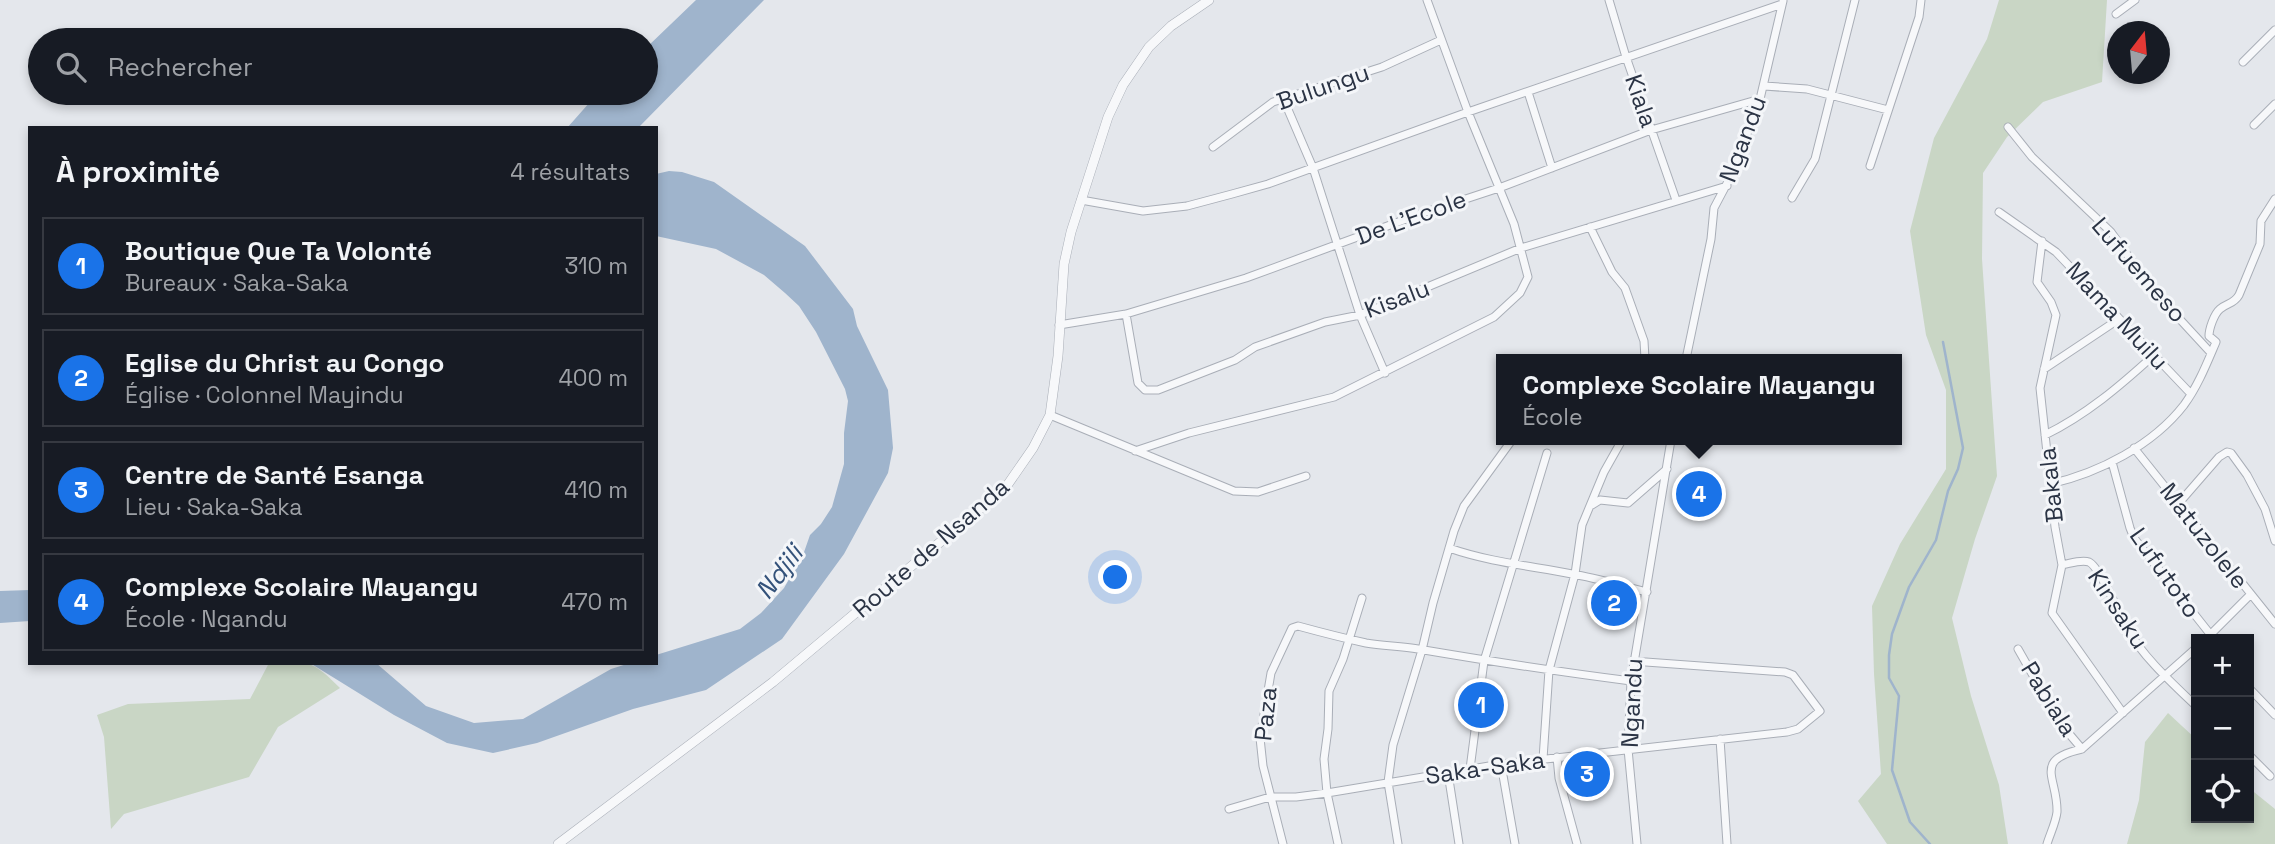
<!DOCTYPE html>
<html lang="fr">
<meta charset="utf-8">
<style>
body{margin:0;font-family:"Space Grotesk",sans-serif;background:#242831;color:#f1f3f6}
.controls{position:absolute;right:21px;bottom:21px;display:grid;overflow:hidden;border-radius:0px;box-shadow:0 4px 10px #0003}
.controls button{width:63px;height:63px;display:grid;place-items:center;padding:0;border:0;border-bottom:2px solid #363941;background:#171b24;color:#f1f3f6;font:35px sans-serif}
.compass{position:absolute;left:2107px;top:21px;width:63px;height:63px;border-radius:50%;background:#171b24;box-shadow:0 4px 10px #0003;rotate:16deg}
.you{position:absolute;left:1116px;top:578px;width:24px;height:24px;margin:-18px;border:5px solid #fff;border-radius:50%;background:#1a73e8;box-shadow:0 0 0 10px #1a73e833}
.badge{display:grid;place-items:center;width:46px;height:46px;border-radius:50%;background:#1a73e8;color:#fff;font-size:23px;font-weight:700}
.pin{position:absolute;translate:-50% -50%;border:4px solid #fff;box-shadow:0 2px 7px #0006}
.popup{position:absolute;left:1496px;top:354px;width:406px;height:91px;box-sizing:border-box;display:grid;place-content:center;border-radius:0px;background:#171b24;filter:drop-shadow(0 2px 5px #0005);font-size:23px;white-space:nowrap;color:#9ea1a6}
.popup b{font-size:26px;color:#f1f3f6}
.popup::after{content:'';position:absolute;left:50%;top:100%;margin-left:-14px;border:14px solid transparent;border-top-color:#171b24}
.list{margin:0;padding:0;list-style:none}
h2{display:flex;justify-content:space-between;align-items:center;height:91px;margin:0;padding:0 28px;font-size:30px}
h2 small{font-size:23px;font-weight:400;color:#9ea1a6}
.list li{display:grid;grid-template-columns:46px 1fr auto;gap:21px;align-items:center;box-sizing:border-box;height:98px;margin:0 14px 14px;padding:0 14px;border:2px solid #363941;border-radius:0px}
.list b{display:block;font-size:26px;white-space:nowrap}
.list p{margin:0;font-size:23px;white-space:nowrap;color:#9ea1a6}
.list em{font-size:23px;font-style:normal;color:#9ea1a6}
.icon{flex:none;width:38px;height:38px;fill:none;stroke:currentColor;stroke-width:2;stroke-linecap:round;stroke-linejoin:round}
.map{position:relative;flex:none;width:2275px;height:844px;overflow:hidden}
.search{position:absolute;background:#171b24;box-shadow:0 4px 10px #0003;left:28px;top:28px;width:630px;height:77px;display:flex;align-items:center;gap:18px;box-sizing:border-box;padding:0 24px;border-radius:38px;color:#9ea1a6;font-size:26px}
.panel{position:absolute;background:#171b24;box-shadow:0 4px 10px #0003;left:28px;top:126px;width:630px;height:539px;border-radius:0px}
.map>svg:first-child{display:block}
.green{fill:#c9d6c5}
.water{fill:#9fb4cc}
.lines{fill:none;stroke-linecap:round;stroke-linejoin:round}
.stream{stroke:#9fb4cc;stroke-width:2.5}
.minor-casing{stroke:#a9aeb7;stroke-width:9}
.tertiary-casing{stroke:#a9aeb7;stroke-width:10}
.minor{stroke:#f7f8fa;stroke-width:7}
.tertiary{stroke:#f7f8fa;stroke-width:9}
.labels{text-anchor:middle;stroke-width:6;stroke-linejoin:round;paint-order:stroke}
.street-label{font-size:24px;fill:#2b3445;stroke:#f4f6f9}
.water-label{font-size:26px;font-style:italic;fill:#34527a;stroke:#f4f6f9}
</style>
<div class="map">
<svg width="2275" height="844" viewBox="0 0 2275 844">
<rect width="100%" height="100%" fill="#e4e7ec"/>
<path class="green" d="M1999,0h108l-5,82 -59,20 -36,35 -24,36 -1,86 15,217 -22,63 -23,79 19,78 28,89 9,59h-121l-29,-43 23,-27 -7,-100 -2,-68 28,-62 46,-75v-79l-20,-55 -16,-104 24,-93 53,-99z
M269,663c42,0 41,-5 71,25l-62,39 -29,50 -125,37 -13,15 -7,-92 -7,-22 31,-11 122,-5z
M2168,713l28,26v79h53v-30l26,21v35h-148l12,-44 6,-58z"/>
<path class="water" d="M696,0h68l-126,128h-71l31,-35h48v-45z
M669,171l13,1 32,10 91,64 48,63 4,17 31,64 5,58 -5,25 -44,81 -62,85 -76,51 -73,19 -96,34 -44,10 -46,-10 -53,-28 -84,-52h66l50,43 48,17 49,-4 88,-50 19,-6h26v-8l84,-26 21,-16 23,-25 19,-33 7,-20 11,-11 11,-17 12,-43v-31l4,-32 -3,-12 -29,-57 -17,-26 -14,-13 -21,-18 -48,-26 -60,-13v-62z
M30,590v31l-30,2v-32z"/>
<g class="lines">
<path class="stream" d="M1930,844l-20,-22 -18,-52 7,-74 -10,-18v-23l3,-21 17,-47 27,-47 12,-49 10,-22 5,-21 -20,-106"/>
<defs>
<path id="minor" d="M1609,0l17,57 50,143
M2116,14l19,-14
M2243,62l32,-32
M1764,86l43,3 81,21
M1528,92l24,76
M1283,98l30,70 47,147 25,58
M2254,125l21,-21
M2008,127l24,30 79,75 40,56 60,65
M1213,147l60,-45 109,-35 59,-27
M1870,166l49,-149 2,-17
M1792,198l23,-39 40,-159
M1081,200l62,11 44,-5 45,-12 36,-10 200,-72 314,-108
M1999,212l57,40 135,142
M1590,227l22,45 13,16 19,53 1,18
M2042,241l-5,41 14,20 5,13 -16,73 15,139 7,38 -10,48 71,100
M1126,314l12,69 7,7h13l77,-30 20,-13 70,-25 35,-7 161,-67 206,-62
M1059,325l67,-11 120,-36 174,-64 79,-26 152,-58 109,-31
M1686,359l25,-120 3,-31 18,-34 28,-75 23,-98
M2044,369l75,-50
M1050,415l184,76 24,1 48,-16
M2045,435c41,-20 75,-49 109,-80
M2134,448l141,176
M1135,451l54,-18 145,-36 160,-80 26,-24 8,-16 -14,-53 -46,-112 -41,-112
M2112,462l18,66 4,10 80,101
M2050,484c49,-11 103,-39 134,-79 14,-19 23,-42 32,-63l-7,-6c0,-7 5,-22 11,-27 7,-6 14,-5 19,-14l21,-51 1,-23 14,-22
M2179,503l40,-46 8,-5 4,1 16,22 18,34 10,32
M1592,505l8,-5 28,3 39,-34
M1449,548c40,14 82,18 123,26 25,4 50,12 75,18
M2062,565c7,-1 19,-6 27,-3 11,5 31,54 38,66 15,28 46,56 69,78
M2206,639l44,-44
M2018,649l42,74 22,26
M2249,688l26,27
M1720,739l7,105
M2249,755l21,21
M1557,757l2,21 18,66
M1543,759l6,-89 26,-96 7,-49 22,-53 18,-32
M1501,764l14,80
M1470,769l14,-108 63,-208
M1448,773l11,71
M1229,809l41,-12h26l31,-4 174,-29 286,-32 11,-3 22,-18 -27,-36 -8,-3 -153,-11
M1283,844l-20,-78 -3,-28 11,-65 21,-45 6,-2c22,6 45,12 68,17 17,3 35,3 52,6 71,12 141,23 213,32
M1338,844l-11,-51 -3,-34 4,-30 1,-38 14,-32 19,-61
M1398,844l-10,-62 5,-37 29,-95 11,-47 21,-72 10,-25 48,-66
M1637,844l-9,-95 3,-68 40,-241
M2047,844c3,-10 9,-22 10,-32 1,-34 -25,-52 25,-63l114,-101"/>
<path id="tertiary" d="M558,844l215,-162 233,-195 27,-39 17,-33 8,-59 6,-92 7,-32 37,-115 15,-32 26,-38 22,-21 38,-26"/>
</defs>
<use href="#minor" class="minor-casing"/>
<use href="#tertiary" class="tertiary-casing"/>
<use href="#minor" class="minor"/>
<use href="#tertiary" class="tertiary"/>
</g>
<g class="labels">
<g class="street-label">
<text transform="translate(1323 87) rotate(-19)" y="8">Bulungu</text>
<text transform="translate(1641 101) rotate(71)" y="8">Kiala</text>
<text transform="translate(1743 139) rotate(-69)" y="8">Ngandu</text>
<text transform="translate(1411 218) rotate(-20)" y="8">De L'Ecole</text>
<text transform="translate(2139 270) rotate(49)" y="8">Lufuemeso</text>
<text transform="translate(1397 299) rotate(-21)" y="8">Kisalu</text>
<text transform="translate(2117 316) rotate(47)" y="8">Mama Muilu</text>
<text transform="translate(2051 485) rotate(-96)" y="8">Bakala</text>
<text transform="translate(2204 536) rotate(52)" y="8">Matuzolele</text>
<text transform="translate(931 548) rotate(-41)" y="8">Route de Nsanda</text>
<text transform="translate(2165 573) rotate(55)" y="8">Lufutoto</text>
<text transform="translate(2118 609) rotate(57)" y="8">Kinsaku</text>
<text transform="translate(2049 699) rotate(58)" y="8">Pabiala</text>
<text transform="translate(1632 703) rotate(-87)" y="8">Ngandu</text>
<text transform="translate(1266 714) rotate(-84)" y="8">Paza</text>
<text transform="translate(1485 768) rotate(-8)" y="8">Saka-Saka</text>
</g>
<g class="water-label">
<text transform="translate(779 572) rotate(-53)" y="9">Ndjili</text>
</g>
</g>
</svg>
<div class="controls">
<button>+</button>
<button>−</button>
<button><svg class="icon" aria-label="locate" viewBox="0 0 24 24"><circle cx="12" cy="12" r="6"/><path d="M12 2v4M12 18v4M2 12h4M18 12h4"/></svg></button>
</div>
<svg class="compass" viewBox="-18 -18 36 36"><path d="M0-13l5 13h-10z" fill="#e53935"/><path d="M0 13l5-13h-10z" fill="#9ea1a6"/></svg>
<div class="you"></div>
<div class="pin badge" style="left:1481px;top:705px">1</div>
<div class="pin badge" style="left:1614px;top:603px">2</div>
<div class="pin badge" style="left:1587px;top:774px">3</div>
<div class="pin badge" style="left:1699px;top:494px">4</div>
<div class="popup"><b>Complexe Scolaire Mayangu</b>École</div>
<div class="search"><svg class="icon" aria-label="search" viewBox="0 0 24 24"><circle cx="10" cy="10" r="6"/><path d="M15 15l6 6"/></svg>Rechercher</div>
<section class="panel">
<h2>À proximité<small>4 résultats</small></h2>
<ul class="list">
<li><span class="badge">1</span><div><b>Boutique Que Ta Volonté</b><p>Bureaux · Saka-Saka</p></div><em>310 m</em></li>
<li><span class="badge">2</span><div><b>Eglise du Christ au Congo</b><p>Église · Colonnel Mayindu</p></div><em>400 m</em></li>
<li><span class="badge">3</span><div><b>Centre de Santé Esanga</b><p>Lieu · Saka-Saka</p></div><em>410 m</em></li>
<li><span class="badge">4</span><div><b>Complexe Scolaire Mayangu</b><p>École · Ngandu</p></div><em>470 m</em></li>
</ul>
</section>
</div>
